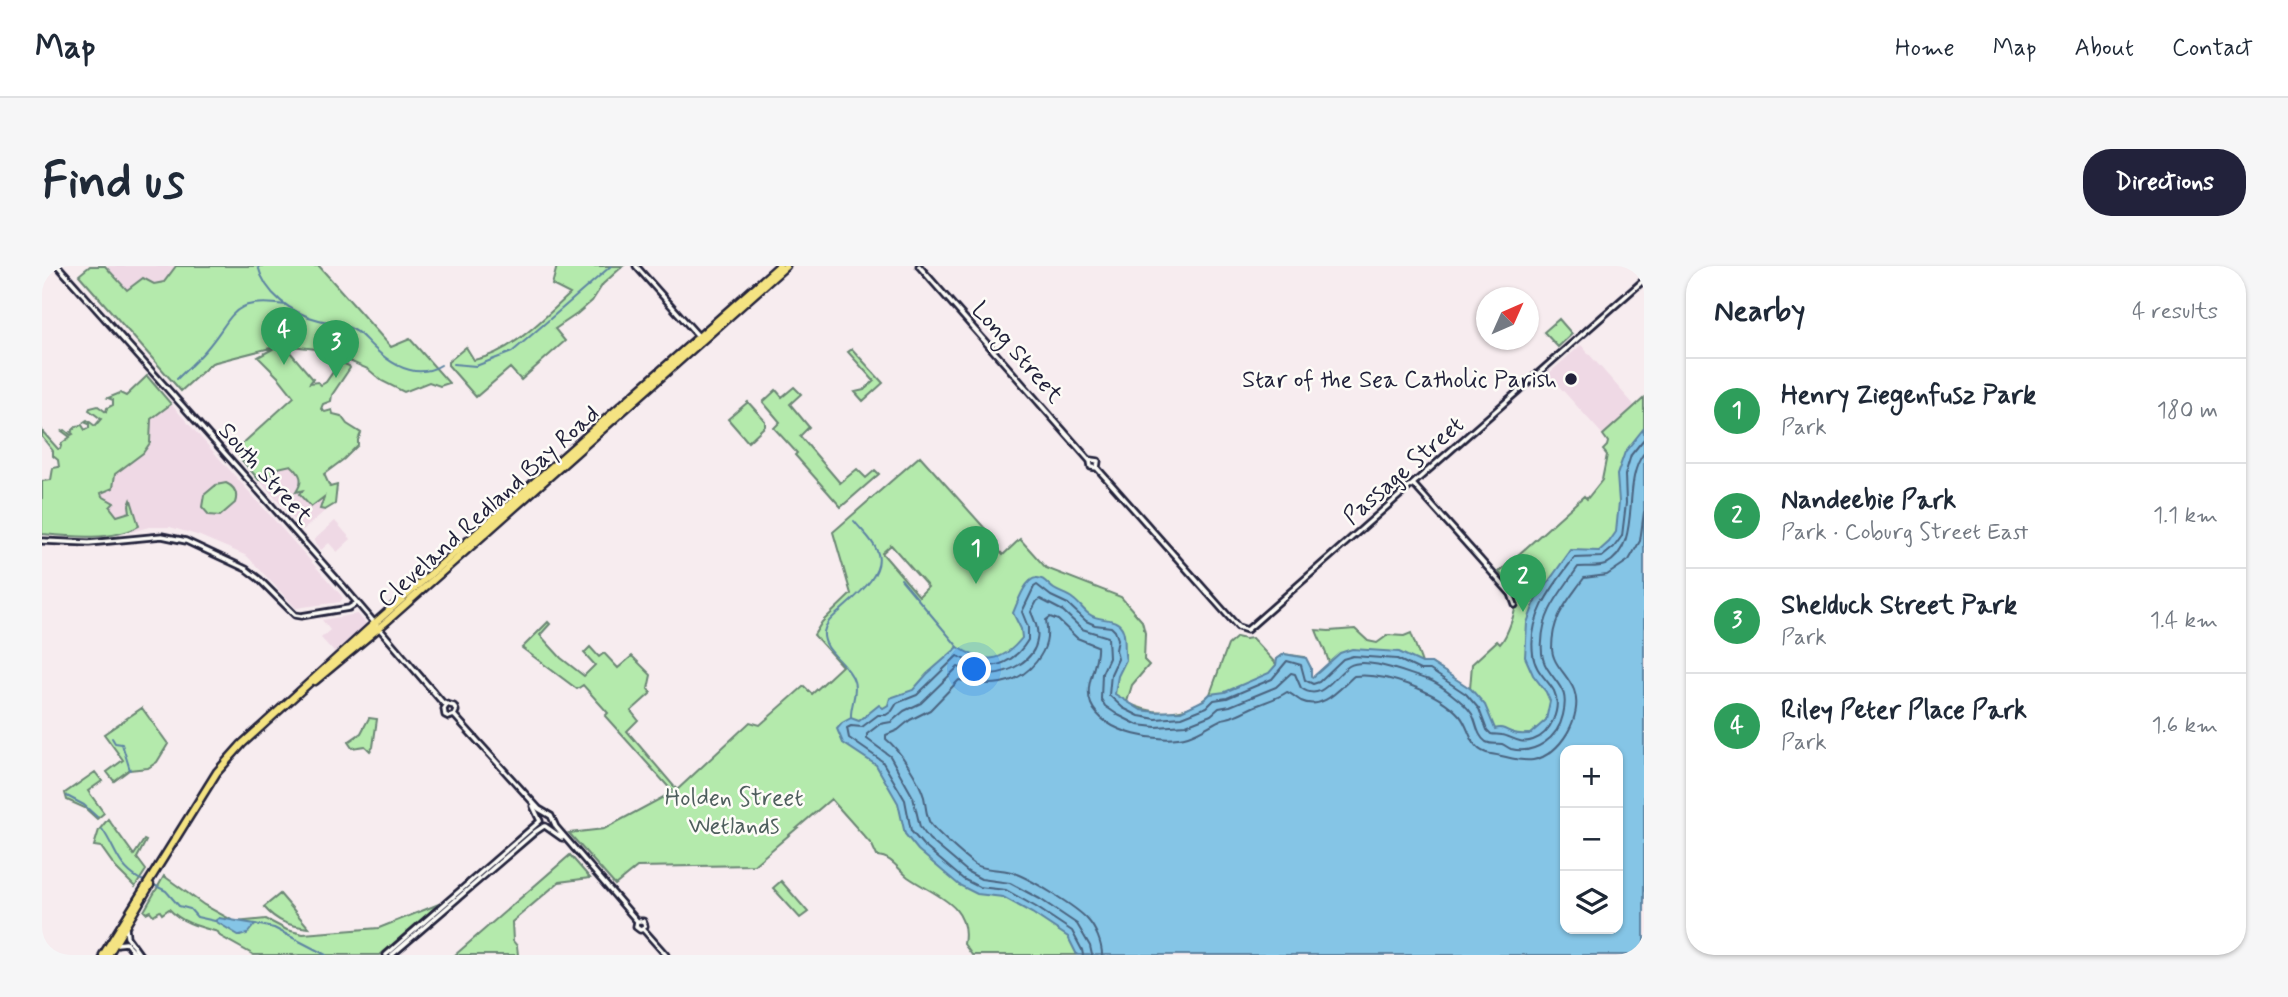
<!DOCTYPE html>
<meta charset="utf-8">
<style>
body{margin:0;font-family:Mynerve,sans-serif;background:#f6f6f7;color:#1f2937}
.controls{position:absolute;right:21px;bottom:21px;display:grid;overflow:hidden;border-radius:14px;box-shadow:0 2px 5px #0004}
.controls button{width:63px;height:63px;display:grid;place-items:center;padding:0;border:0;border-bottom:2px solid #e0e1e3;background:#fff;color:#1f2937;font:35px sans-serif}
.compass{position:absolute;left:1434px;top:21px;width:63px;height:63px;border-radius:50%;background:#fff;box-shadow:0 2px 5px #0004;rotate:45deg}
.you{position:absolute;left:933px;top:404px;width:24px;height:24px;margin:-18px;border:5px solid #fff;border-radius:50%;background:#1a73e8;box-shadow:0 0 0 10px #1a73e833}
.badge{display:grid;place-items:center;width:46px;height:46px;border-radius:50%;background:#22223b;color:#fff;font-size:23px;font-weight:700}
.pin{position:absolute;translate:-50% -58px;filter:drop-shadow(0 2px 4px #0008)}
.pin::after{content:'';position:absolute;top:37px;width:24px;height:21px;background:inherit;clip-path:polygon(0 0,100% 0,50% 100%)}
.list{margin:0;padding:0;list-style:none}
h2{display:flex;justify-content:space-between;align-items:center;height:91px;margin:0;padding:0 28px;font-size:30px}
h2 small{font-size:23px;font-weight:400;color:#747a83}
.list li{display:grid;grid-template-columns:46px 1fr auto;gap:21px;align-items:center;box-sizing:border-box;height:105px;padding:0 28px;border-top:2px solid #e0e1e3}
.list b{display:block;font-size:26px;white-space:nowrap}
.list p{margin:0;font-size:23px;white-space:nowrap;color:#747a83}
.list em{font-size:23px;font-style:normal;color:#747a83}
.icon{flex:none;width:38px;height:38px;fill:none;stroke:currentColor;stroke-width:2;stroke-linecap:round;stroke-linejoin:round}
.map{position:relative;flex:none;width:1602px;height:689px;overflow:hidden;border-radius:28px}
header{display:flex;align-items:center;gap:42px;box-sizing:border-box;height:98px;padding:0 35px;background:#fff;border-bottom:2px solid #e0e1e3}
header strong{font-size:33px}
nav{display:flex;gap:38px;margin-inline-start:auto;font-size:24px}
.intro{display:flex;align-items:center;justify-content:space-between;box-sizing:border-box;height:168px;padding:0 42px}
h1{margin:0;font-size:49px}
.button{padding:18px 32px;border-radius:28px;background:#22223b;color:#fff;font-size:24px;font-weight:700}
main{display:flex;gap:42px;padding:0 42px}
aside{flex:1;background:#fff;border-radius:28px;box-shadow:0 2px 5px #0004}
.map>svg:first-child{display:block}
.built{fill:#efd9e5}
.green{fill:#b4eaac;stroke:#6b8674;stroke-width:2;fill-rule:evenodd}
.water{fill:#85c5e6;stroke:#5d84a2;stroke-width:2;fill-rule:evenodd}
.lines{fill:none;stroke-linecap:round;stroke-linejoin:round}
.shore{stroke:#4a637f;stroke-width:2}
.stream{stroke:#5d84a2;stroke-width:2}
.tertiary-casing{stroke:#22223b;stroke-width:9}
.trunk-casing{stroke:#22223b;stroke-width:11}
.tertiary{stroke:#fdfcf7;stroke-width:3.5}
.trunk{stroke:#f4e382;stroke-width:6}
.poi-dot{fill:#22223b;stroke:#fdfcf7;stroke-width:2.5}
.labels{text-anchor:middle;stroke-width:5;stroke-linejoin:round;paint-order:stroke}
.street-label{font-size:24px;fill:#22223b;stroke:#fdfcf7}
.poi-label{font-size:24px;fill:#22223b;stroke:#fdfcf7;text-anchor:end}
.park-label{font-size:24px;fill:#4e5e5d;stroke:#fdfcf7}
</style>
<header>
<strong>Map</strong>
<nav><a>Home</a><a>Map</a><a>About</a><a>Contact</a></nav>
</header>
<div class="intro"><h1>Find us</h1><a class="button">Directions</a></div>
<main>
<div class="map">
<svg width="1602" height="689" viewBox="0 0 1602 689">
<rect width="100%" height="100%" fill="#f7ecef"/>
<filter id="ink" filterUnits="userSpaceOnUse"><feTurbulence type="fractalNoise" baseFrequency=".0143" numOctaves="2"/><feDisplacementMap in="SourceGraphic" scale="14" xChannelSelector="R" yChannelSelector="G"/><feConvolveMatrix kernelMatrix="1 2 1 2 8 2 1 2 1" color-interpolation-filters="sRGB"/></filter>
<g filter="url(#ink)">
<path class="built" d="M63,0h71l-12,16 -37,9z
M1539,79l54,61 -32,29 -55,-61z
M129,138l169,190 3,4 -3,4 -44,6 -49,-52 -47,-20 -30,-9h-21l-18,5 -33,-38 17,-20 36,-55z
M223,157l70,79 -32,28 -64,-73 4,-4 -5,-6z
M293,255l16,18 -14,13 -8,-9 -8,7 -7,-10z
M315,348l10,10 -33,28 -13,-14 9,-8 -8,-10z"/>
<path class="green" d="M48,0h15l22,24 16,-12 11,6 10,-2 12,-16h143l72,81 19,-8 39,44 -9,3 -11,-4 -25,10 -22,-11 -14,-12 -44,-19 -40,-5 29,34 -3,4 8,-1 3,3 5,-3 14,-20 9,4 1,2 -18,27 -1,6 -8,3 -2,5 4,3 7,-2 1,4 8,2 6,8 14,9 -3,7v5l-14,14 -20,15 6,13 7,-2 -2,19 -10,6 -5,-1 4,-12 -13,10 -12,-13 5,-4 -8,2c8,-12 5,-18 -5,-27l-13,3 -8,9 -11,3 -20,-23 1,-11 54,-49 -15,-19 -21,-21 20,-11 -66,17 -31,28 -102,-116z
M515,0h66l-20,18 -11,17 -15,13 -22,15 10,12 -44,39 -11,-12 -34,29 -28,-32v-3l18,-15 8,13c37,-7 69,-41 96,-66l-18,-9z
M1517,53l13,15 -14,13 -14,-15z
M810,83l31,34 -20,18 -8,-9 9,-2 10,-9 -26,-29z
M105,110l24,28 -20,15 -1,24 -7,10 -28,21 -2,14 -12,5 1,3 12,7 -4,4 7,9 13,-4 -1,-7 2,-5 8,26c-26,15 -66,11 -97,8v-53l9,-1 2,-12 6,-1 -1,-7 -5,-4v-5l-11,-14v-6l16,18h2l2,-6 8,-6 -8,-6 3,-1 6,5 2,-1 -2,-2 6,-6 5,-1 3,5 4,-2v-4l-5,-2 3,-2 8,6 6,-7 -12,-9 1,-2 8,-2 8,6 1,-4 6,-3v-5l-5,-2 12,-5 6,3z
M752,121l7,7 -11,10 19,23 -9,9 40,47 17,-14 9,9 9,-8 4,4 -38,33 -46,-52 2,-2 -23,-25 6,-6 -17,-20 13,-12 6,7z
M1602,132v271l-79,81 -440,205h-153l-8,-11c7,-40 -29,-48 -56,-67 -11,-9 -16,-20 -31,-21l-5,-11 -41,-46 -77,66 -117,2 -22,18 -46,-52 35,-4 69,-37 -68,-76 3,-3 -25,-28 -6,4 -55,-41 26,-26 2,2 -10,11 21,23 23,18 11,-11 -11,-12 6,-6 9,10 5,-4 14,15 14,-12 19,19 -3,14 3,4 -20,18 7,9 -11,11 50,59 73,-68 10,3 44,-39 8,8 30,-28 -28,-31 8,-13 29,-28 -18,-62 87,-76 77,86 -3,3 9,10 17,-16 26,29 75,29 21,24 3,12 -1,27 5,5 -17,20 -5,17c25,14 62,14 83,-8l18,-49 9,-8 8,2 7,-1 24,26 1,-5 7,-5 20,3 7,11v9h3l15,-14c-3,-12 -9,-22 -13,-33l13,1 26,-2 13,12 9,2 11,-8 16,1 7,-3 11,30h9l39,26 2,-25 25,-23 3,3c7,-7 19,-39 16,-49 -3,-9 -13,-16 -17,-23l85,-76 3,3 15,-19 5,-25 -4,-5 4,-4 1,-4 -5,-7zM849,279l37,42 -9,9 -37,-43z
M706,136l17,19v5l-17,16 -20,-23z
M184,217c9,4 12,11 9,20l-15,13 -11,-1 -7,-8 2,-12 12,-10z
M100,442l26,36 -11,18 -9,6 -19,2 -15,11 -7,-9 16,-12 -19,-26z
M327,452l8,1 -4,28 -3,4 -5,-5 -13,2 -4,-6 13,-9z
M53,506l7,9 -14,10 16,22 -7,6 -12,-11 -18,-8 -2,-7z
M66,553l26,36 10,-15 2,1 -9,17 9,12 -11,17 -19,-19 -15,-21 -7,-1 5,-16z
M528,589l20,23 -31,4 -47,40 1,19 4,5 1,9h-63z
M122,610l40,29 31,17 31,-3 21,11 16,4 76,-6 60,-24 -59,51h-126l-34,-19 -2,-4c-18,-5 -36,-9 -49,-23l-7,5 -2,-3 -7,4 -3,-4 -4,2 -2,-2z
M739,615l27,31 -8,6 -27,-30z
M238,628l29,34c-19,-2 -32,-6 -45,-21z"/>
<path class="water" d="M1602,162v527h-567l-9,-18 -36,-24 -29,-16 -26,-3 -18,-9 -41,-35 -13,-16 -7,-31 -22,-38 -33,-22 -6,-14 5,-6 9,-5 8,3 20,-16 4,3 5,-3 2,-7 23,-8 14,-16 31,-27c26,17 44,16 64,-9l-1,-9 -8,-16c4,-9 12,-34 23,-35 8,-1 12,7 18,11 6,4 13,5 19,10 6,4 10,11 16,15 10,8 26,2 33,14 5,10 1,21 4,32l-8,16 -3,18 26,16 15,2 25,-1 23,-11 6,-6 15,-2 44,-19 7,-8 1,-6 7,-5 22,4 5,10v8l2,1 27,-24 12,-4 47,3 23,11h9l40,26 14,16 10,24c9,-3 11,2 19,4 5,2 11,1 16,1l16,-14 4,-19 -4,-9 -13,-17 -8,-18 2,-34 9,-24 35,-49 28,1 10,-9 7,-10 3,-30 -2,-27 8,-23zM1576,484v179h-53v-179z
M177,652l36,6 -8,10 -7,2 -25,-15z"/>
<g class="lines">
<path class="shore" d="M1041,689l-1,-5 -10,-19 -36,-24 -30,-17 -27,-3 -16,-8 -40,-34 -12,-14 -6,-31 -23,-39 -33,-23 -2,-10 4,-2 11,1 16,-12h8l6,-4 5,-8 20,-8 40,-39c5,1 9,6 15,7 24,9 44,-3 56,-23v-13l-6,-15 12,-25 3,-2 14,11 17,8 18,17 9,4 16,2 4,4 3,8 -2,11 2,9 -7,15 -2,21 14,13 16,8 17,3 26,-2 25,-10 7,-7 13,-2 45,-19 15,-18 14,4 4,15 8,4 6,-2 24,-23 10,-3 44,3 23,11h10l36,24 13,15 8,21 4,4c4,1 7,0 11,1 9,1 17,10 31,5 18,-6 29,-32 21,-49 -7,-12 -20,-21 -21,-37 -5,-37 19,-67 41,-96l28,-1 12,-10 8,-11 4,-33 -1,-28 6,-20 13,-16
M1050,689l-2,-9 -13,-22 -37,-25 -30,-16 -29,-4 -13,-7 -39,-33 -9,-12 -7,-30 -23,-41 -23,-17v-5l13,-10 11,-2 13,-11 17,-8 37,-36c10,3 20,7 32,7 19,-1 44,-13 47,-34 2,-10 -2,-19 -6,-28l6,-11 3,-2 23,12 19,18 26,8 1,21 -7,15 -1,26 4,7 13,9 20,10 18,2 30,-2 25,-10 8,-7 11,-2 46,-19 15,-14 4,1 6,14c21,15 32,-12 48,-22 18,-10 58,8 77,13 11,2 40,25 46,35 5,9 5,22 14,28 6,3 11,1 16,2 3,1 6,4 9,5 24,6 47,-11 52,-34 6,-25 -4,-28 -16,-47 -5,-8 -6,-16 -5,-26 1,-32 19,-49 36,-75 8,-1 19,1 27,-2 39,-20 15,-81 39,-112
M1060,689c0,-11 -6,-26 -14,-35 -11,-13 -60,-43 -77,-48 -13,-4 -26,-1 -37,-8 -8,-6 -39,-33 -44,-41 -4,-7 -4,-17 -6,-26 -5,-17 -24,-47 -38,-58v-4l12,-5 12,-10 20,-10 29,-30c29,7 57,7 77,-18 11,-14 13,-25 10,-42l4,-3 8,3 19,18 20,8c2,19 -14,38 -6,58 13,30 70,40 97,32 13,-4 23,-12 34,-17 1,0 10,-2 11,-3 7,-2 13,-6 20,-9 11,-5 24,-8 34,-15 5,2 9,6 14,9 22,10 38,-12 53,-25 31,-4 85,16 106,40 11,13 9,35 31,38 15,2 27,8 42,6 27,-4 51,-45 41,-70 -6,-15 -22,-26 -22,-42 0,-31 15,-46 32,-70l23,-3 22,-15 11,-19 4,-29"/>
<path class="stream" d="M216,0c7,28 33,47 61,54 13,3 23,3 35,10 8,4 13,12 20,18 18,17 43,32 67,17
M411,98l23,2 36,-14 99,-86
M135,113c9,-9 19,-18 27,-27 32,-36 24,-55 82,-47
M859,313l57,68
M809,452c-1,-13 7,-24 3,-37 -5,-18 -32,-29 -30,-49 2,-10 9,-15 16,-21 14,-13 47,-38 37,-60 -4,-11 -16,-21 -23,-30
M70,472l3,5 7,1 8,26
M25,530l17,9 13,12
M60,563c14,19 14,36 37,50
M99,614l4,1
M112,619l12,6 13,15 11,3 7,8 18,4
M213,658l19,4 52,27"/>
<defs>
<path id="tertiary" d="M16,0l285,320 100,117 11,3 2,5 -2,4 85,94 12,7 5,11 81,94 -1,6 4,3 3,-1
M594,0l64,72
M877,0l171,195 1,6 6,1 141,159 9,3 397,-350
M1049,194l7,1 -1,7
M1371,218l98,110 4,11
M0,275l47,2 73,-7 24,5 60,28 13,10 36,36 6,1 48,-8 8,-5
M404,440l-2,3 1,6 4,2 5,-2
M491,540l7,15
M503,560l17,12
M595,655h6l2,5 -2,3 23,26
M84,662l1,9 13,18
M75,678l9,-1 10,12
M344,689l154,-134
M350,689l143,-123 9,-6"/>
<path id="trunk" d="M273,415l72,-60 399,-355
M61,689l114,-183 25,-28 133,-121 404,-357
M66,689l42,-70"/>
</defs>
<use href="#tertiary" class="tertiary-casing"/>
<use href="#trunk" class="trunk-casing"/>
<use href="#tertiary" class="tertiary"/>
<use href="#trunk" class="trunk"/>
</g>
</g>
<circle class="poi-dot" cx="1529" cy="113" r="7"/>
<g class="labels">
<g class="street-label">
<text transform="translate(976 86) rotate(49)" y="8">Long Street</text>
<text transform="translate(1361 204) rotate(-41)" y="8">Passage Street</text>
<text transform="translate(224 207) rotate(48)" y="8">South Street</text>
<text transform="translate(446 240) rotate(-42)" y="8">Cleveland Redland Bay Road</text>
</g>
<g class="poi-label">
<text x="1515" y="121">Star of the Sea Catholic Parish</text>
</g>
<g class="park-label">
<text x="692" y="539">Holden Street<tspan x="692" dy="28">Wetlands</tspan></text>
</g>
</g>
</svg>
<div class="controls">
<button>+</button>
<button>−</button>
<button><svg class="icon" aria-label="layers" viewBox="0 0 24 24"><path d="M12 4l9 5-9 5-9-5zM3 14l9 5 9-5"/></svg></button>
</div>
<svg class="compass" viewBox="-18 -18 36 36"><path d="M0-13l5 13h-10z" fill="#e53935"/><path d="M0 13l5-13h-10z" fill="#747a83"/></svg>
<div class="you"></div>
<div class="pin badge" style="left:934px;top:318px;background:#2e9e5b">1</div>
<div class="pin badge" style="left:1481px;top:346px;background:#2e9e5b">2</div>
<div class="pin badge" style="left:294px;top:112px;background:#2e9e5b">3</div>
<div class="pin badge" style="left:242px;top:99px;background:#2e9e5b">4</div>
</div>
<aside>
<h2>Nearby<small>4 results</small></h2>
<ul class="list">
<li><span class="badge" style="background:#2e9e5b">1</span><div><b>Henry Ziegenfusz Park</b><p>Park</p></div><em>180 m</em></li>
<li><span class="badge" style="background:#2e9e5b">2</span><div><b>Nandeebie Park</b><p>Park · Coburg Street East</p></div><em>1.1 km</em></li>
<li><span class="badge" style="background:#2e9e5b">3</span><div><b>Shelduck Street Park</b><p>Park</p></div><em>1.4 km</em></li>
<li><span class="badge" style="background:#2e9e5b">4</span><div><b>Riley Peter Place Park</b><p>Park</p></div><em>1.6 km</em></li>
</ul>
</aside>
</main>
